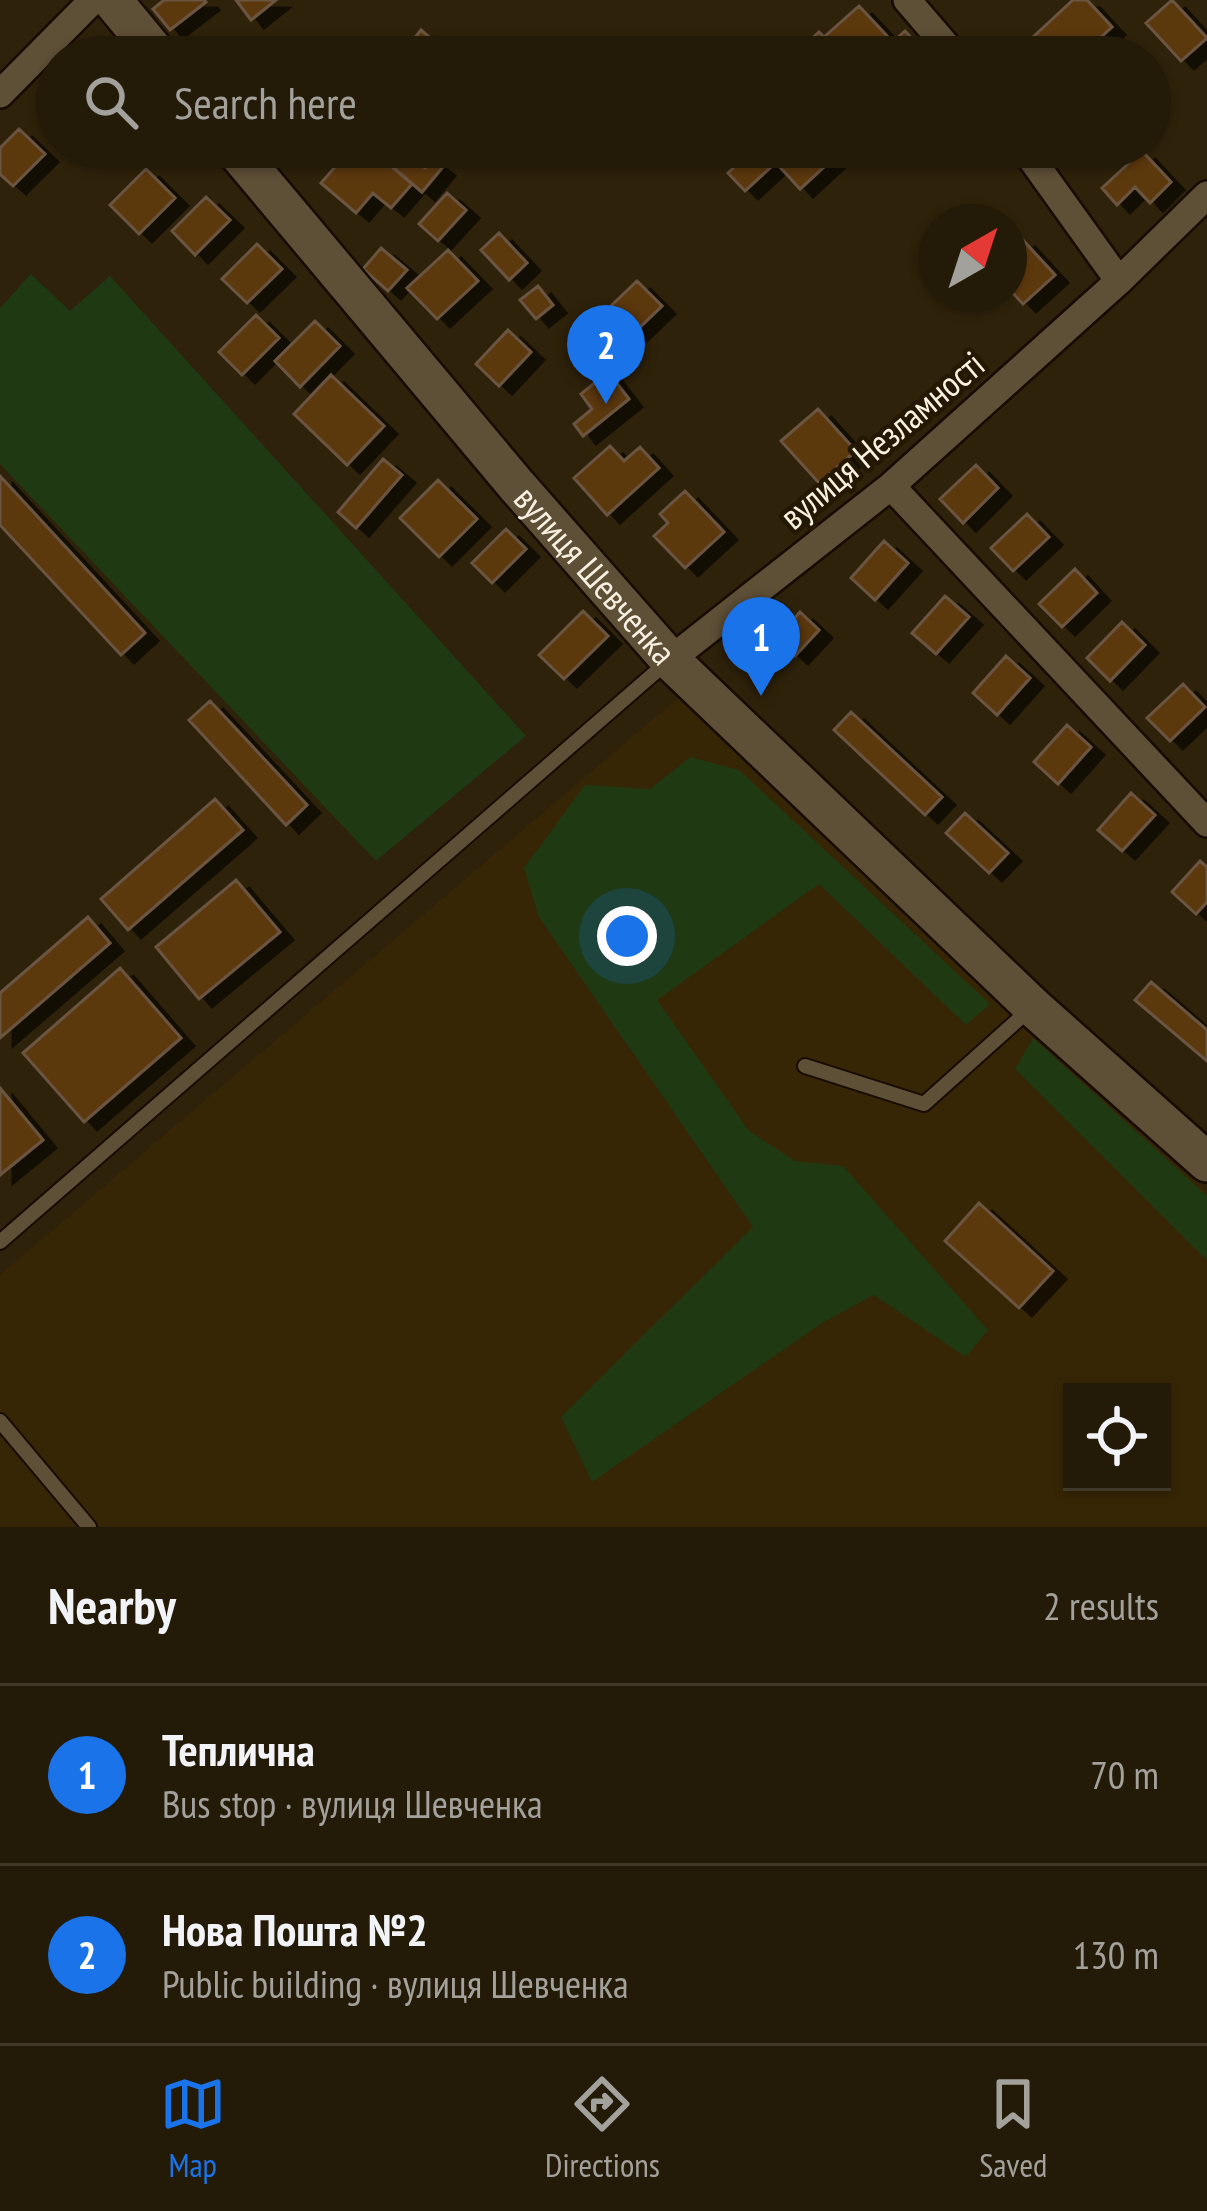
<!DOCTYPE html>
<meta charset="utf-8">
<style>
body{margin:0;font-family:"PT Sans Narrow",sans-serif;background:#2f2716;color:#f1f3f6}
.controls{position:absolute;right:36px;bottom:36px;display:grid;overflow:hidden;border-radius:0px;box-shadow:0 3px 9px #0004}
.controls button{width:108px;height:108px;display:grid;place-items:center;padding:0;border:0;border-bottom:3px solid #403829;background:#231a08;color:#f1f3f6;font:60px sans-serif}
.compass{position:absolute;left:919px;top:204px;width:108px;height:108px;border-radius:50%;background:#231a08;box-shadow:0 3px 9px #0004;rotate:39deg}
.you{position:absolute;left:627px;top:936px;width:42px;height:42px;margin:-30px;border:9px solid #fff;border-radius:50%;background:#1a73e8;box-shadow:0 0 0 18px #1a73e833}
.badge{display:grid;place-items:center;width:78px;height:78px;border-radius:50%;background:#1a73e8;color:#fff;font-size:39px;font-weight:700}
.pin{position:absolute;translate:-50% -99px;filter:drop-shadow(0 3px 6px #0008)}
.pin::after{content:'';position:absolute;top:63px;width:42px;height:36px;background:inherit;clip-path:polygon(0 0,100% 0,50% 100%)}
.list{margin:0;padding:0;list-style:none}
h2{display:flex;justify-content:space-between;align-items:center;height:156px;margin:0;padding:0 48px;font-size:51px}
h2 small{font-size:39px;font-weight:400;color:#a3a19c}
.list li{display:grid;grid-template-columns:78px 1fr auto;gap:36px;align-items:center;box-sizing:border-box;height:180px;padding:0 48px;border-top:3px solid #403829}
.list b{display:block;font-size:45px;white-space:nowrap}
.list p{margin:0;font-size:39px;white-space:nowrap;color:#a3a19c}
.list em{font-size:39px;font-style:normal;color:#a3a19c}
.icon{flex:none;width:66px;height:66px;fill:none;stroke:currentColor;stroke-width:2;stroke-linecap:round;stroke-linejoin:round}
.map{position:relative;flex:none;width:1207px;height:1527px;overflow:hidden}
.search{position:absolute;background:#231a08;box-shadow:0 3px 9px #0004;left:36px;right:36px;top:36px;height:132px;display:flex;align-items:center;gap:30px;box-sizing:border-box;padding:0 42px;border-radius:66px;color:#a3a19c;font-size:45px}
.sheet{height:516px;background:#231a08}
nav{display:flex;justify-content:space-around;align-items:center;box-sizing:border-box;height:168px;border-top:3px solid #403829;background:#231a08;font-size:33px;color:#a3a19c}
nav a{display:grid;justify-items:center;gap:6px}
nav .on{color:#1a73e8}
.map>svg:first-child{display:block}
.built{fill:#372606;fill-rule:evenodd}
.green{fill:#1f3913}
.building{fill:#5c3711;stroke:#6b5441;stroke-width:3;filter:url(#shadow)}
.lines{fill:none;stroke-linecap:round;stroke-linejoin:round}
.lane-casing{stroke:#170b00;stroke-width:18}
.street-casing{stroke:#170b00;stroke-width:32}
.secondary-casing{stroke:#170b00;stroke-width:44}
.lane{stroke:#5e4f37;stroke-width:14}
.street{stroke:#5e4f37;stroke-width:27}
.secondary{stroke:#5e4f37;stroke-width:39}
.labels{text-anchor:middle;stroke-width:9;stroke-linejoin:round;paint-order:stroke}
.street-label{font-size:36px;fill:#f9f1e2;stroke:#251802}
</style>
<div class="map">
<svg width="1207" height="1527" viewBox="0 0 1207 1527">
<defs>
<filter id="shadow"><feDropShadow dx="13" dy="8" stdDeviation="0" flood-color="#0009"/></filter>
</defs>
<rect width="100%" height="100%" fill="#2f220a"/>
<path class="built" d="M685,692l522,499v336h-1207v-252zM1072,1392h90v90h-90z"/>
<path class="green" d="M31,274l39,37 40,-35 416,460 -150,125 -376,-397v-156z
M690,757l49,13 251,234 -24,21 -147,-141 -162,116 92,131 46,30 48,5 145,164 -22,27 -92,-62 -52,28 -230,159 -31,-65 192,-190 -214,-310 -15,-49 61,-83 65,4z
M1033,1038l174,158v64l-192,-191z"/>
<path class="building" d="M164,0h40l2,2 -36,28 -17,-21z
M236,0h40l-25,20z
M1073,0h14l25,27 -33,30h-52l-7,-8z
M1172,0l35,38 -26,23 -35,-38z
M859,6l28,30 -22,21 -33,-3 -31,3 -4,-5 22,-20 5,5z
M421,30l14,12 -13,15h-16l-4,-3z
M905,31l13,14 -14,12h-28z
M19,129l26,25 -32,32 -13,-12v-26z
M756,147h25l5,6 -41,38 -17,-18z
M804,147h26l7,8 -37,34 -19,-21z
M349,151l16,14 11,-12 36,31 -21,24 -18,-15 -17,20 -35,-30z
M1142,151l29,31 -21,21 -15,-16 -18,18 -15,-17z
M407,153l18,15 7,-8 10,8 -20,24 -28,-24z
M146,169l29,29 -36,36 -29,-29z
M447,193l19,17 -28,31 -19,-17z
M206,197l24,23 -35,35 -23,-24z
M499,233l28,30 -18,17 -28,-30z
M1022,239l33,36 -32,29 -14,-15v-38z
M257,244l25,25 -35,34 -25,-24z
M381,248l26,22 -19,21 -25,-22z
M448,250l30,31 -41,38 -30,-31z
M637,281l25,25 -46,44 -24,-26z
M538,286l15,19 -17,14 -16,-19z
M256,315l23,23 -37,37 -23,-23z
M315,321l25,25 -40,41 -25,-26z
M508,330l23,22 -32,34 -23,-22z
M608,372l21,27 -46,37 -9,-12 18,-15 -11,-15z
M331,375l53,51 -37,39 -53,-51z
M818,409l38,42 -37,32 -38,-42z
M610,446l14,15 16,-14 19,21 -52,47 -33,-37z
M383,459l19,16 -46,53 -18,-16z
M976,465l22,23 -35,35 -23,-24z
M0,476l145,157 -24,22 -121,-130z
M438,480l39,39 -38,38 -39,-39z
M685,491l39,41 -39,36 -31,-32 14,-13 -8,-9z
M1027,514l22,23 -36,34 -22,-23z
M506,529l20,20 -34,34 -20,-20z
M884,541l24,22 -33,37 -24,-22z
M1075,569l22,24 -35,34 -23,-23z
M945,596l24,21 -33,37 -24,-21z
M583,611l25,25 -44,43 -25,-24z
M800,612l19,18 -24,26 -19,-17z
M1122,622l23,23 -35,36 -23,-23z
M1006,656l24,22 -33,37 -24,-22z
M1183,684l22,23 -35,34 -23,-23z
M210,701l97,104 -21,20 -97,-105z
M851,712l91,85 -17,18 -91,-85z
M1067,725l24,22 -33,37 -24,-22z
M1131,793l24,22 -33,36 -24,-21z
M215,799l28,31 -115,100 -27,-31z
M965,813l43,40 -19,20 -43,-40z
M1200,861l7,6v35l-11,12 -24,-22z
M236,880l44,52 -81,67 -43,-52z
M88,917l22,26 -110,95v-45z
M120,968l61,70 -97,84 -61,-69z
M1151,982l56,48v31l-72,-61z
M0,1088l43,52 -43,35z
M979,1203l74,68 -34,37 -74,-67z"/>
<g class="lines">
<defs>
<path id="lane" d="M805,1066l119,38 105,-94
M0,1242l666,-579
M0,1421l89,106"/>
<path id="street" d="M907,0l49,57
M0,94l93,-94
M1119,281l88,-86
M891,486l316,337
M670,660l221,-174 228,-205 -96,-134"/>
<g id="secondary">
<path d="M112,0l47,57"/>
<path id="s1" d="M233,147l284,339 153,174 363,347 174,155"/>
</g>
</defs>
<use href="#lane" class="lane-casing"/>
<use href="#street" class="street-casing"/>
<use href="#secondary" class="secondary-casing"/>
<use href="#lane" class="lane"/>
<use href="#street" class="street"/>
<use href="#secondary" class="secondary"/>
</g>
<g class="labels">
<g class="street-label">
<text transform="translate(882 440) rotate(-40)" y="13">вулиця Незламності</text>
<text dy="13" stroke="none"><textPath href="#s1" startOffset="561">вулиця Шевченка</textPath></text>
</g>
</g>
</svg>
<div class="controls">
<button><svg class="icon" aria-label="locate" viewBox="0 0 24 24"><circle cx="12" cy="12" r="6"/><path d="M12 2v4M12 18v4M2 12h4M18 12h4"/></svg></button>
</div>
<svg class="compass" viewBox="-18 -18 36 36"><path d="M0-13l5 13h-10z" fill="#e53935"/><path d="M0 13l5-13h-10z" fill="#a3a19c"/></svg>
<div class="you"></div>
<div class="pin badge" style="left:761px;top:696px">1</div>
<div class="pin badge" style="left:606px;top:404px">2</div>
<div class="search"><svg class="icon" aria-label="search" viewBox="0 0 24 24"><circle cx="10" cy="10" r="6"/><path d="M15 15l6 6"/></svg>Search here</div>
</div>
<section class="sheet">
<h2>Nearby<small>2 results</small></h2>
<ul class="list">
<li><span class="badge">1</span><div><b>Теплична</b><p>Bus stop · вулиця Шевченка</p></div><em>70 m</em></li>
<li><span class="badge">2</span><div><b>Нова Пошта №2</b><p>Public building · вулиця Шевченка</p></div><em>130 m</em></li>
</ul>
</section>
<nav>
<a class="on"><svg class="icon" aria-label="map" viewBox="0 0 24 24"><path d="M3 6l6-2 6 2 6-2v14l-6 2-6-2-6 2zM9 4v14M15 6v14"/></svg>Map</a>
<a><svg class="icon" aria-label="directions" viewBox="0 0 24 24"><path d="M12 3l9 9-9 9-9-9zM9 14v-3h6M13 9l2 2-2 2"/></svg>Directions</a>
<a><svg class="icon" aria-label="saved" viewBox="0 0 24 24"><path d="M7 4h10v16l-5-4-5 4z"/></svg>Saved</a>
</nav>
